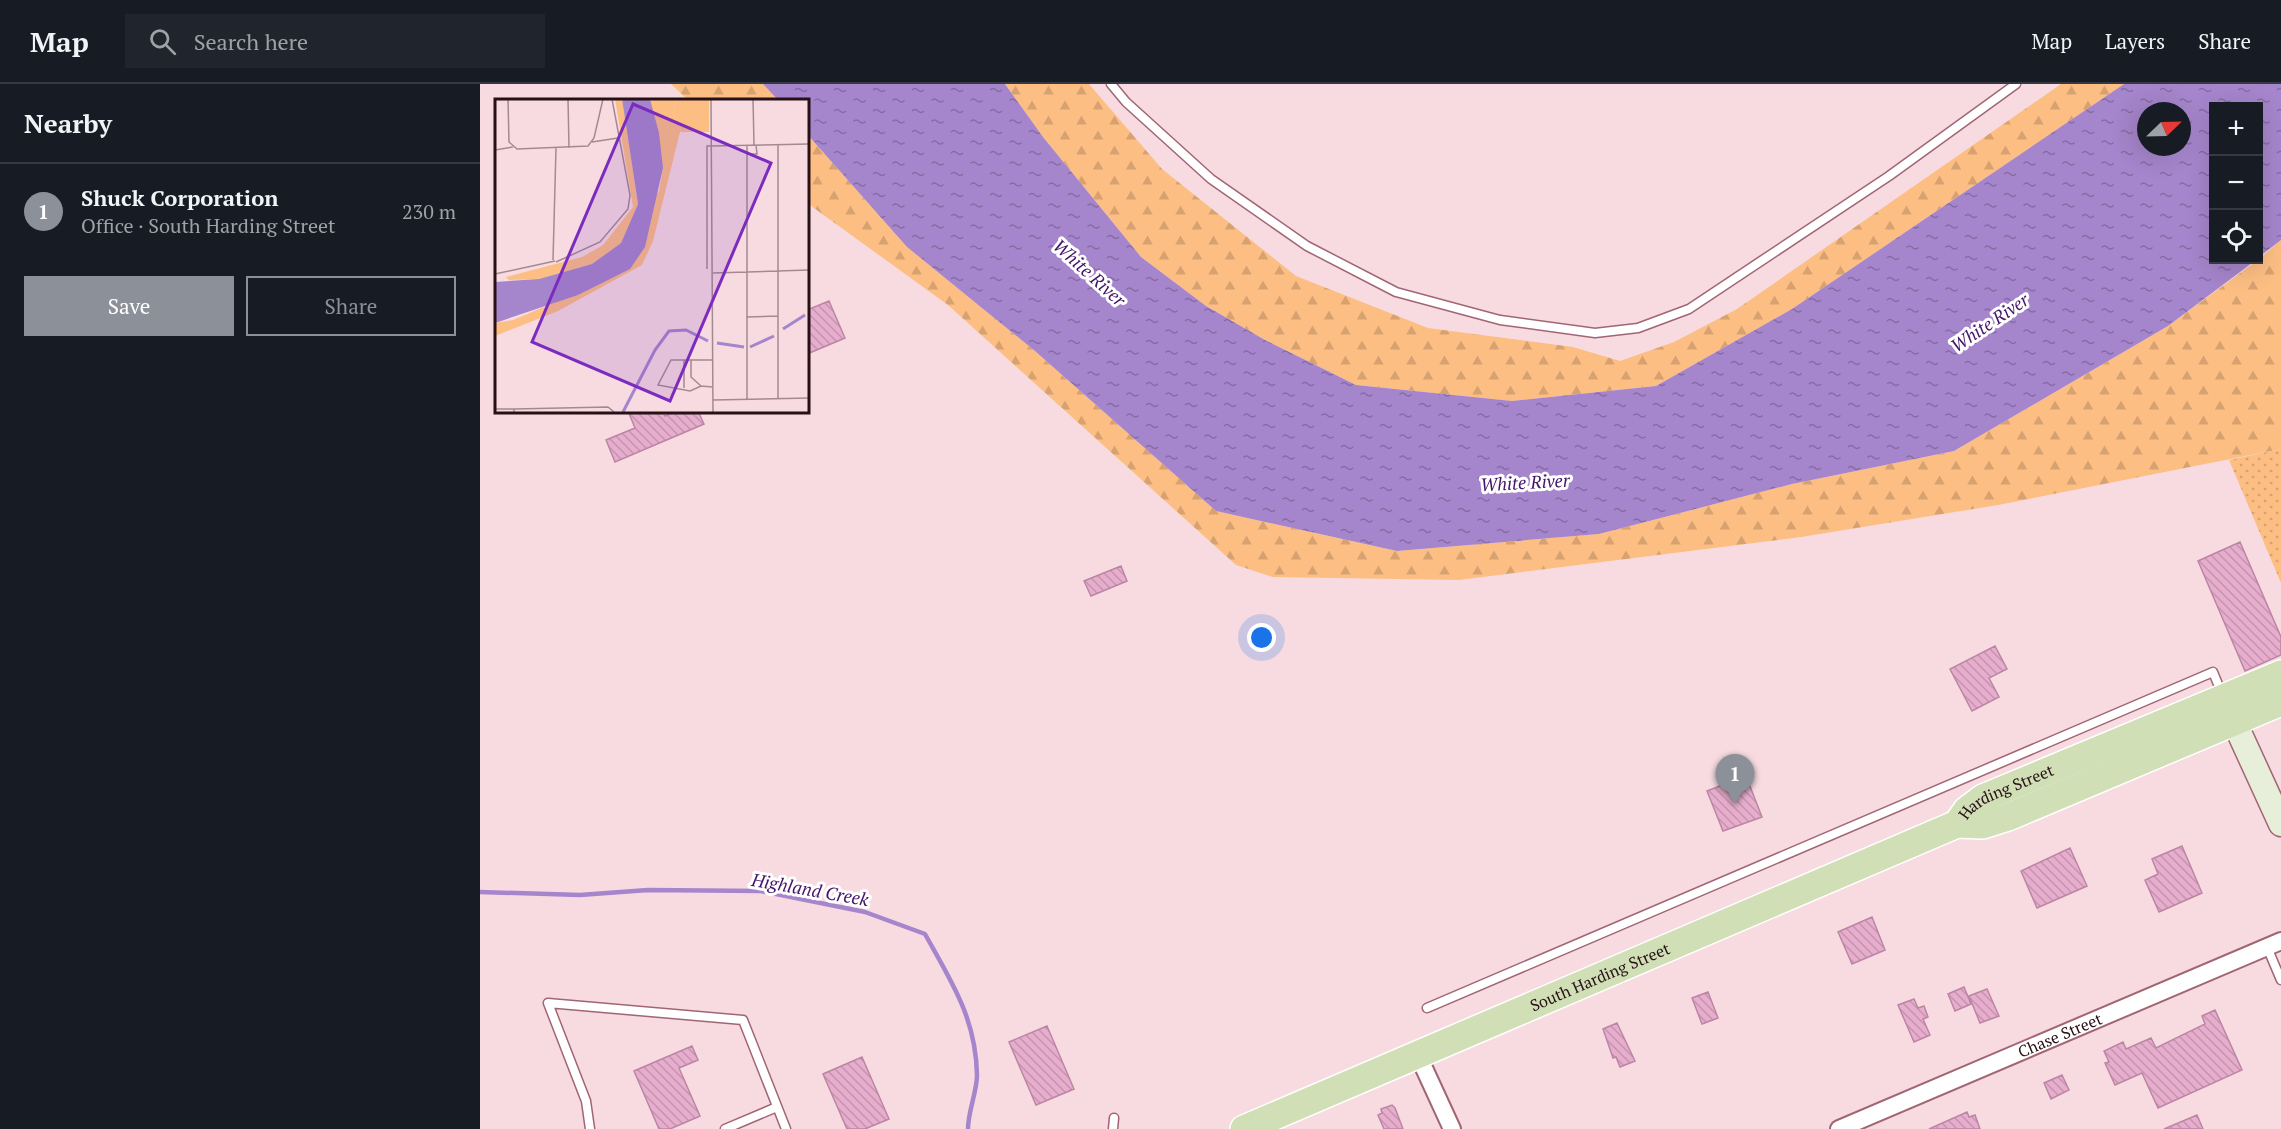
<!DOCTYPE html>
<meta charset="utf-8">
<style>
body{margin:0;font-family:"PT Serif",serif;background:#20242c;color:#f1f3f6}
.controls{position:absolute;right:18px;top:18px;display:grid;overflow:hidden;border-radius:0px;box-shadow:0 6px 24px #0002}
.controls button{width:54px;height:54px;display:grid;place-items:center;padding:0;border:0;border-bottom:2px solid #363941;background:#171b24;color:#f1f3f6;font:30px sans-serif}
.compass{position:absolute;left:1657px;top:18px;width:54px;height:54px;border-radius:50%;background:#171b24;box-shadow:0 6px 24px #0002;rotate:67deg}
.you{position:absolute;left:782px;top:554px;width:21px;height:21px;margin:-15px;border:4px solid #fff;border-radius:50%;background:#1a73e8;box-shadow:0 0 0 9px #1a73e833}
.badge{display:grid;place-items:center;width:39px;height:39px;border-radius:50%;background:#8c9099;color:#fff;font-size:20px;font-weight:700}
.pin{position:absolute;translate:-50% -50px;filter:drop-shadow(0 2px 3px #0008)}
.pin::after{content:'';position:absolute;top:32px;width:21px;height:18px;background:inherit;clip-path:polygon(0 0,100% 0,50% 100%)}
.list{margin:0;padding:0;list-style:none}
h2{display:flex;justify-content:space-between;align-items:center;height:78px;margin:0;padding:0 24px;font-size:26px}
h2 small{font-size:20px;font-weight:400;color:#9ea1a6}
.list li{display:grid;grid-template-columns:39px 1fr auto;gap:18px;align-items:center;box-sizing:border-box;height:96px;padding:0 24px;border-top:2px solid #363941}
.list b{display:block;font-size:22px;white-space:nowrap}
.list p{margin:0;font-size:20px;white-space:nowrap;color:#9ea1a6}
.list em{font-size:20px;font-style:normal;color:#9ea1a6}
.actions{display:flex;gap:12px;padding:18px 24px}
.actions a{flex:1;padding:14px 0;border:2px solid #8c9099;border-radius:0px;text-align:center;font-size:21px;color:#8c9099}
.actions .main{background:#8c9099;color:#fff}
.icon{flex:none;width:33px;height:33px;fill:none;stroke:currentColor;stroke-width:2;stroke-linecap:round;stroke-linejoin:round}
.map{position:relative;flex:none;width:1801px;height:1045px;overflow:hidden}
header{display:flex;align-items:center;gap:36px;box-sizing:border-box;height:84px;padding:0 30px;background:#171b24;border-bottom:2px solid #363941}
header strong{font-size:28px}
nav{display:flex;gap:33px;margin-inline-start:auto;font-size:21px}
.search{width:420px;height:54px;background:#20242c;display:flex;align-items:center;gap:15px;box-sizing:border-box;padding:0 21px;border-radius:0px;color:#9ea1a6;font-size:22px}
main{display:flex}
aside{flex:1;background:#171b24}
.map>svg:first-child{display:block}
.grass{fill:url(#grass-dots)}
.forest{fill:url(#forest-firs)}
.water{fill:url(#water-ripples);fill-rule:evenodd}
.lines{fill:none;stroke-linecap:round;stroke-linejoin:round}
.stream{stroke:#a585cb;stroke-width:4.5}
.building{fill:url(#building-back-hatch);stroke:#bc85a4;stroke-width:1.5}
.service-casing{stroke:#a16573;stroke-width:11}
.minor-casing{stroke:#a16573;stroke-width:20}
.secondary-casing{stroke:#a16573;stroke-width:27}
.primary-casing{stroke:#fff;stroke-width:30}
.service{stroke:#fff;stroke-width:8}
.minor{stroke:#fff;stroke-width:16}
.secondary{stroke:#e7efda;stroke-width:24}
.primary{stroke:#d0dfb5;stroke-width:27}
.labels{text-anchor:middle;stroke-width:6;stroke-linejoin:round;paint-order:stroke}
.street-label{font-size:16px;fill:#271016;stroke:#fff}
.water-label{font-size:18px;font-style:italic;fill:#431569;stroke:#fff}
.inset-river{fill:none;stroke:#a585cb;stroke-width:3}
.inset-road{fill:none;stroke:#a48a90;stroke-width:1.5}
.view{fill:#7b2cbf;fill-opacity:0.15;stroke:#7b2cbf;stroke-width:3}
.inset-edge{fill:none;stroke:#271016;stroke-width:3}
</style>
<header>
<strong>Map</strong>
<div class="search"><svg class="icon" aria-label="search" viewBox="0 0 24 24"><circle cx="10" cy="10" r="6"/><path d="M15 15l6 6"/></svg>Search here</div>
<nav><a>Map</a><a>Layers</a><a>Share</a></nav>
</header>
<main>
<aside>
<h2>Nearby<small></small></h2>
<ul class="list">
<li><span class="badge">1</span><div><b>Shuck Corporation</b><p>Office · South Harding Street</p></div><em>230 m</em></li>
</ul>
<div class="actions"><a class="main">Save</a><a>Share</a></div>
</aside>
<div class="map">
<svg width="1801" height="1045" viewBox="0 0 1801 1045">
<defs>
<pattern id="grass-dots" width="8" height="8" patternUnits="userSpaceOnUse" patternTransform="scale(1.5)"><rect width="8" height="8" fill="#fcbe83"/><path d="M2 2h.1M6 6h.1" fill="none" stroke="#d8a270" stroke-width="1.8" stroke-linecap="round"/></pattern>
<pattern id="forest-firs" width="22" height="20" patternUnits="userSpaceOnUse" patternTransform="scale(1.5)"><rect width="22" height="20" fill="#fcbe83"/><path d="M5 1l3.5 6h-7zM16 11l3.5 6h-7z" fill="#d8a270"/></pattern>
<pattern id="water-ripples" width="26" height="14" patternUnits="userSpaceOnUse" patternTransform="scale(1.5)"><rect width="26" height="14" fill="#a585cb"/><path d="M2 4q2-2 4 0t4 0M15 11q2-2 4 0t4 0" fill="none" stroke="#866ba4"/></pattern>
<pattern id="building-back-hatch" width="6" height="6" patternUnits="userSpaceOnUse" patternTransform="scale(1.5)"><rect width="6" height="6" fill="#e7adcd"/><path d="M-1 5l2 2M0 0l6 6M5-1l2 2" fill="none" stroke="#c694af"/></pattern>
</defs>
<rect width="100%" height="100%" fill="#f7dbe1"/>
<path class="grass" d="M1801,365v134l-52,-123z"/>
<path class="forest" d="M191,0h92l15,16h-90z
M525,0h84l73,85 134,107 132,52 145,19 47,14 54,-19 63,-33 324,-225h63l-332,225 -136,77 -144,15 -156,-16 -91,-45 -59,-34 -65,-49 -98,-120z
M327,50l100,113 128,104 181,160 181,40 202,-17 193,-50 162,-33 214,-125 90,-66 23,-20v209l-283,56 -197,32 -342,43 -186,-3 -37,-12 -288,-260 -141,-102z"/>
<path class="water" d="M283,0h242l38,53 98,120 65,49 59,34 91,45 156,16 144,-15 136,-77 332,-225h157v156l-22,17 -1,-151h-44v154h42l-88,66 -214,125 -162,33 -193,50 -202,17 -181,-40 -181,-160 -128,-104 -100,-113v-34h-29zM1666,27h36v36h-36z"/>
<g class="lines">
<path class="stream" d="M0,808l100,3 68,-5 113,1 104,21 60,22c26,47 51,84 52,141 0,17 -9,36 -9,54"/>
</g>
<path class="building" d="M349,217l16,37 -38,16v-44z
M148,327h35l2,5 12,-5h21l6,13 -89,38 -9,-22 29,-12z
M1760,458l41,95v18l-36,16 -47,-110z
M641,482l6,15 -36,15 -7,-15z
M1515,562l12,23 -18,9 10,19 -27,14 -22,-42z
M1266,692l16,41 -39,14 -16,-40z
M1702,762l20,47 -43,19 -14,-32 13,-6 -6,-15z
M1590,764l17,38 -50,22 -16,-37z
M1392,833l13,33 -33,14 -14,-32z
M1484,903l7,17 -16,7 -7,-17z
M1507,905l12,27 -19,7 -11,-27z
M1228,908l10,26 -16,6 -10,-26z
M1434,915l4,9 6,-2 4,11 -5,2 7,16 -16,7 -16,-37z
M1735,926l27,60 -84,38 -16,-35 -27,12 -10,-22 4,-1 -5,-11 19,-9 3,7 25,-11 5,10 49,-24 -3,-8z
M1137,939l18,38 -15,6 -4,-10 -3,1 -10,-29z
M567,942l27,63 -38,16 -27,-63z
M212,962l6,14 -19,8 21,48 -30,13h-11l-25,-58z
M382,973l27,62 -24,10h-18l-24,-55z
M1582,991l7,15 -18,9 -7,-16z
M912,1021l3,3 8,21h-19l-6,-14 4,-2 -1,-4z
M1487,1028l2,5 6,-2 5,14h-51z
M1717,1031l6,14h-39z"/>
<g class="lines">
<defs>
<path id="service" d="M631,0l15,18 85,77 96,67 89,46 104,28 95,13 43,-5 51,-19 200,-133 127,-92
M1787,863l14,33
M947,924l786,-336 9,22
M110,1045l-4,-28 -38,-98 195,17 43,109
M245,1045l52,-22
M633,1045l1,-11"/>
<g id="minor">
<path d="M938,971l34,74"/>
<path id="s1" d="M1359,1045l442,-188"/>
</g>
<path id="secondary" d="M1747,622l54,118"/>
<g id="primary">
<path d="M1477,740l26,1 25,-8 273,-115"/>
<path id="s2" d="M764,1045l713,-305 10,-14 16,-12 298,-124"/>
</g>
</defs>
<use href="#service" class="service-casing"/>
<use href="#minor" class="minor-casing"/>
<use href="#secondary" class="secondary-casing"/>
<use href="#primary" class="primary-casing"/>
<use href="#service" class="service"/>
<use href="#minor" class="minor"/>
<use href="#secondary" class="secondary"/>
<use href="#primary" class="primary"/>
</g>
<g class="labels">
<g class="street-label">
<text dy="6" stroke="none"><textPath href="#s2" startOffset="836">Harding Street</textPath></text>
<text dy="6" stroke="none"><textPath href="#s2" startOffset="387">South Harding Street</textPath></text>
<text dy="6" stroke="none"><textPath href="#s1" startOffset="240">Chase Street</textPath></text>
</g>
<g class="water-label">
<text transform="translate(609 189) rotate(42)" y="6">White River</text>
<text transform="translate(1510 239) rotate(-34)" y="6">White River</text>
<text transform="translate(1045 399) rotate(-3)" y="6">White River</text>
<text transform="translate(330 806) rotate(10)" y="6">Highland Creek</text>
</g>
</g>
<g transform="translate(15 15)">
<rect width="314" height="314" fill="#f7dbe1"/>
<path d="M181,0h33v33h-29l2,-8 -9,-10z" fill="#fcbe83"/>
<path d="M120,0h7l16,105 -17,39 -29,21 -53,15 -30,1 -3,-3 76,-20 21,-12 30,-38zM155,0h26l-3,15 9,10 -29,117 -11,24 -84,46 -63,25v-13l18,-3 86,-36 60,-93 4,-23z" fill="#fcbe83"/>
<path d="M127,0h28l9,34 4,35 -18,79 -15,22 -52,26 -83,28v-41l44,-3 53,-15 29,-21 17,-39z" fill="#a585cb"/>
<path class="inset-river" d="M288,230l22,-14M222,244l27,4M255,248l24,-11M128,313l32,-62 14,-19 17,-1 22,11"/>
<path class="inset-road" d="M13,0l1,43 8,7 71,-3 6,-8 9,-39M73,0l1,49M216,0l2,313M258,0l1,46M97,43l26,-4M252,46v254M216,47l98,-2M0,51l18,-3M252,55h10l-1,-9M58,161l3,-112M61,163l44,-20 28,-33 2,-14 -18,-96M212,170v-123h4M218,174l96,-3M0,175l60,-13M252,218l31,-1M196,261v17l10,9M218,261h-42l-13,25 32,6 11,-5 12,1M189,289v-28M283,300v-255M218,301l96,-2M0,310h19v3M19,310l94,-2 6,5"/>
<path class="view" d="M138,5l138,59 -101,238 -138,-59z"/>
<rect width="314" height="314" class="inset-edge"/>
</g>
</svg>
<div class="controls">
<button>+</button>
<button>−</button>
<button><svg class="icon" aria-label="locate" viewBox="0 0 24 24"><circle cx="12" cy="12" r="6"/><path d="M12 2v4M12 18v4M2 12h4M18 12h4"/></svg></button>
</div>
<svg class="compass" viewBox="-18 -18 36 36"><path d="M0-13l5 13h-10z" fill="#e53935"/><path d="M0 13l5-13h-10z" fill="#9ea1a6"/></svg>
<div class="you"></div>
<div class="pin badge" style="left:1255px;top:720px">1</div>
</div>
</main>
